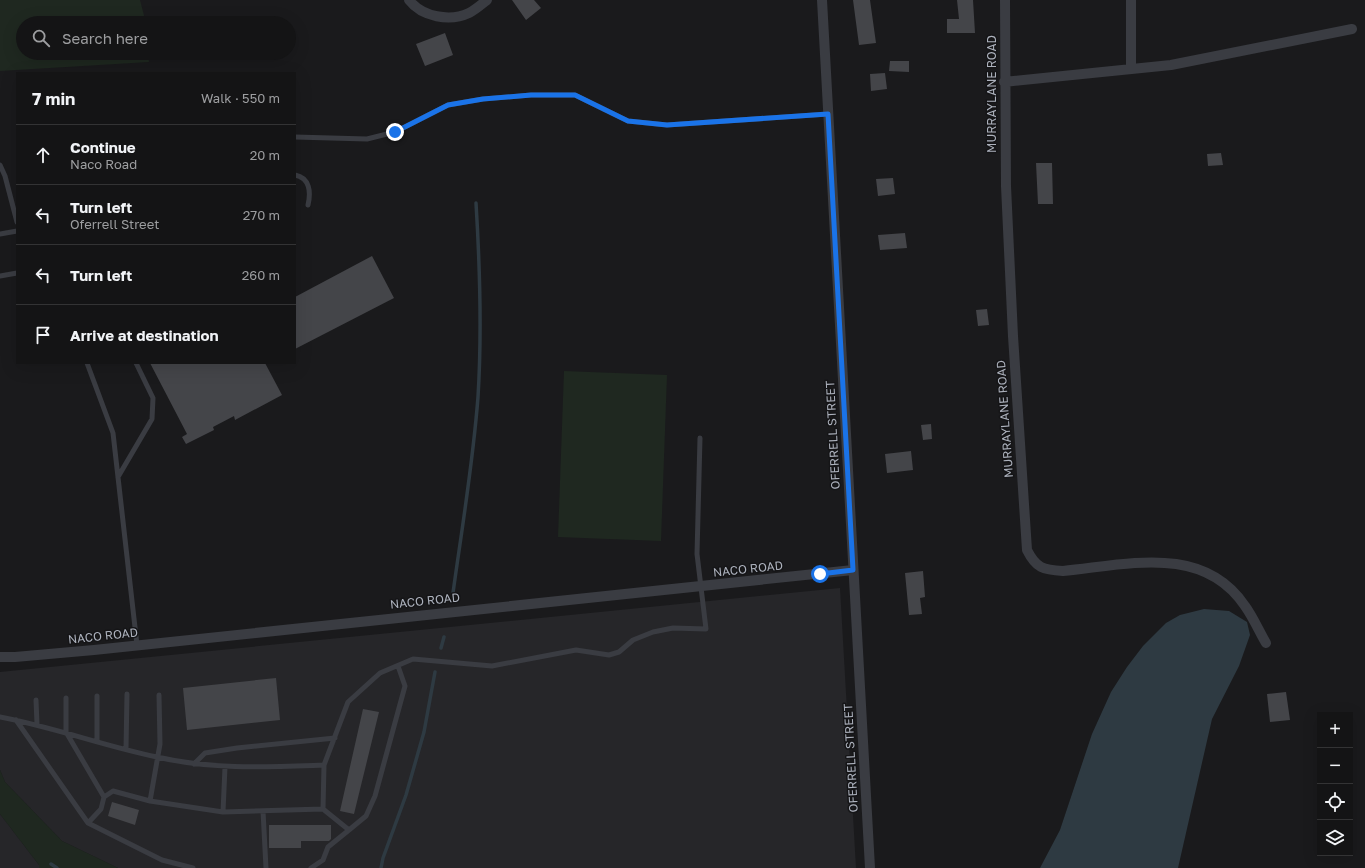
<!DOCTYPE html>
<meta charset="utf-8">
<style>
body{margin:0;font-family:"Golos Text",sans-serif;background:#212122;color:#f1f3f6}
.controls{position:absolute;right:12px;bottom:12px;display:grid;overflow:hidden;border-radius:0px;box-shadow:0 4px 16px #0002}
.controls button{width:36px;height:36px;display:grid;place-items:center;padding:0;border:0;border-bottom:1px solid #333334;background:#141415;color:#f1f3f6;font:20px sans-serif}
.stop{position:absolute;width:12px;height:12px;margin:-9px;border:3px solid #1a73e8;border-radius:50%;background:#fff}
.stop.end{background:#1a73e8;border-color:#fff;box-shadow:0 1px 4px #0008}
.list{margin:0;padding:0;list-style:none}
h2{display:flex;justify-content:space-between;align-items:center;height:52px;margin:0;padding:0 16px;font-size:17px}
h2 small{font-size:13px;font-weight:400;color:#9d9ea0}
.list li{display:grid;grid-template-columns:26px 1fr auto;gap:12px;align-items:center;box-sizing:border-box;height:60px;padding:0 16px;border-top:1px solid #333334}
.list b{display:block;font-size:15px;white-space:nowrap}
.list p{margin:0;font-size:13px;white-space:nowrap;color:#9d9ea0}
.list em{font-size:13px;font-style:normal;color:#9d9ea0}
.icon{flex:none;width:22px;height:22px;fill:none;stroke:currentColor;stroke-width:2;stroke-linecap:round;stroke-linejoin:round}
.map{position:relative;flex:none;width:1365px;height:868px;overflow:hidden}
.search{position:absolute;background:#141415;box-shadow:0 4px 16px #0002;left:16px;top:16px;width:280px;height:44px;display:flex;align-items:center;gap:10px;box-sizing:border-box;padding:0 14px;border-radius:22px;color:#9d9ea0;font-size:15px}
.panel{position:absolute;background:#141415;box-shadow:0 4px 16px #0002;left:16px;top:72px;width:280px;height:292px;border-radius:0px}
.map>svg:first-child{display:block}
.built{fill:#262629}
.green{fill:#1f2820}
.water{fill:#2e3a42}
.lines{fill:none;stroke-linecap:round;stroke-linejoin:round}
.stream{stroke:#2e3a42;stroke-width:3.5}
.building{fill:#444549}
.lane{stroke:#3a3c42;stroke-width:5}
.street{stroke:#3a3c42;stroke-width:10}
.route{stroke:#1a73e8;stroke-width:5}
.labels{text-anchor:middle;stroke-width:3;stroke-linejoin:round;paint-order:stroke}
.street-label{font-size:12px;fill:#acb1bc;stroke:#151517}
</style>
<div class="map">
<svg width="1365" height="868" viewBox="0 0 1365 868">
<rect width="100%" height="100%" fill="#1a1a1c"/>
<path class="built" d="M840,588l16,280h-738l-56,-27 -57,-59 -5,-12v-98z
M0,814l39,51v3h-39z"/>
<path class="green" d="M0,0h140l6,23h-123v30h125l1,9 -149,9z
M564,371l103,4 -6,166 -103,-4z
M0,770l5,12 57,59 56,27h-79v-3l-39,-51z"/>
<path class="water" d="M1204,609l25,2 18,11 3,13 -11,31 -27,53 -34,149h-138l20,-38 32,-96 19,-42 16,-25 16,-21 23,-23 14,-8z"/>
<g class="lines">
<path class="stream" d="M453,593c9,-65 20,-130 25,-196 4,-64 2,-129 -2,-194
M441,648l3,-11
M51,864l6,4
M381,868l2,-10 23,-63 18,-63 11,-60"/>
</g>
<path class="building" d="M512,0h22l7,8 -15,12z
M853,0h17l6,43 -17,2z
M957,0h16l2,33h-28v-14h12z
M445,33l8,22 -28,11 -9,-22z
M890,61h19v11l-20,-1z
M885,73l2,16 -16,2 -1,-17z
M1221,153l2,12 -15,1 -1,-12z
M1036,163h16l1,41h-15z
M893,178l2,16 -17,2 -2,-17z
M905,233l2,15 -27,2 -2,-15z
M372,256l22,42 -99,51v-52z
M987,309l2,16 -11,1 -2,-16z
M150,363h115l17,32 -47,25 -1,-4 -21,11 1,3 -28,14 -4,-7 5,-3z
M931,424l1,15 -9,1 -2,-15z
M911,451l2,19 -26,3 -2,-19z
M923,571l2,26 -5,1 2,16 -13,1 -4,-42z
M276,678l4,42 -93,10 -4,-42z
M1286,692l4,28 -20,2 -3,-28z
M363,709l16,3 -25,102 -14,-3z
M112,802l27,8 -4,15 -27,-9z
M269,825h62v14l-2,2h-28v7h-32z"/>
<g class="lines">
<path class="lane" d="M295,137l72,2 28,-7 53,-27 35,-6 48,-4h44l53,26 39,4 161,-11
M0,165l5,11 12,46
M295,175c15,3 16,17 13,30
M0,234l17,-3
M0,276l17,-3
M87,363l26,70 24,212
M118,477l34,-58 1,-21 -17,-35
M159,695l1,49 -10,57 73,11 100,-3 1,-44
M66,698v34l38,65 9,-6 37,10
M36,700l1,24
M0,717c53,10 104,29 157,40 56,13 110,10 167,8l24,-63 32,-29 33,-14 79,7 84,-16 33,5 10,-3 14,-12 20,-8 20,-4 33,1 -9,-75 3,-116
M16,720l72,103 74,37 31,8
M97,741v-45
M126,749l1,-55
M194,764l11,-11 32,-5 98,-10
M263,811l3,57
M223,812l2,-45
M88,823l13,-14 3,-12
M349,830l17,-14 9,-20 30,-110 -7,-20
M311,868l12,-8 5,-13 21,-17 -26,-21"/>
<path class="street" d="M409,0c13,17 41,22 60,13 6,-3 13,-9 18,-13
M822,0l48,868
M1005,0l1,186 7,150 14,214c9,18 16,20 36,21 63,-6 140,-28 182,35 8,11 14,25 21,37
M1131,0v69
M1004,82l167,-17 181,-36
M0,657h15l79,-7 759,-80"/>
</g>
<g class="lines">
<path class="route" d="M395,132l53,-27 35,-6 48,-4h44l53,26 39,4 161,-11 25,456 -33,4"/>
</g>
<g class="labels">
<g class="street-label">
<text transform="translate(992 94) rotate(-90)" y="4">MURRAYLANE ROAD</text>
<text transform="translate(1005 419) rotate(-94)" y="4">MURRAYLANE ROAD</text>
<text transform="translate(833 435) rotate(-93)" y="4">OFERRELL STREET</text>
<text transform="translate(748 569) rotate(-6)" y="4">NACO ROAD</text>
<text transform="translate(425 601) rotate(-6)" y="4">NACO ROAD</text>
<text transform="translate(103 636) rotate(-6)" y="4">NACO ROAD</text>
<text transform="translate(851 758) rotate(-93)" y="4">OFERRELL STREET</text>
</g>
</g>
</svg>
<div class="controls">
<button>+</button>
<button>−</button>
<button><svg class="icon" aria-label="locate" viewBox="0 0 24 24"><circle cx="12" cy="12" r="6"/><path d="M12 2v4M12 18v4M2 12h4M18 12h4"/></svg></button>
<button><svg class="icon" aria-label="layers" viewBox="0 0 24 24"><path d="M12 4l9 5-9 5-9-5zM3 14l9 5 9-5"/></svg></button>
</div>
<div class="stop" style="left:820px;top:574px"></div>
<div class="stop end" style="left:395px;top:132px"></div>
<div class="search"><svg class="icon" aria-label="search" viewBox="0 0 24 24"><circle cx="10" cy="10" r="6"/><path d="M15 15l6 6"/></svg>Search here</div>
<section class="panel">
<h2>7 min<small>Walk · 550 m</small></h2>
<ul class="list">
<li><svg class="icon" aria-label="ahead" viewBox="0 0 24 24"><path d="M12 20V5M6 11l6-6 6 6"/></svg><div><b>Continue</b><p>Naco Road</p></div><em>20 m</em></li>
<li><svg class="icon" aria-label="left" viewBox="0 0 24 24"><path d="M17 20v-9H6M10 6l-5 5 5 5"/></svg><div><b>Turn left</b><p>Oferrell Street</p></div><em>270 m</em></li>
<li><svg class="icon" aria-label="left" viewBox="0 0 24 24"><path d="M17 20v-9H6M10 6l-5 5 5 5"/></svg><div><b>Turn left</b></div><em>260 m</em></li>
<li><svg class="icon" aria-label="arrive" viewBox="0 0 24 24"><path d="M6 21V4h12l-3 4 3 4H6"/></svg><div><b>Arrive at destination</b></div></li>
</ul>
</section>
</div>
